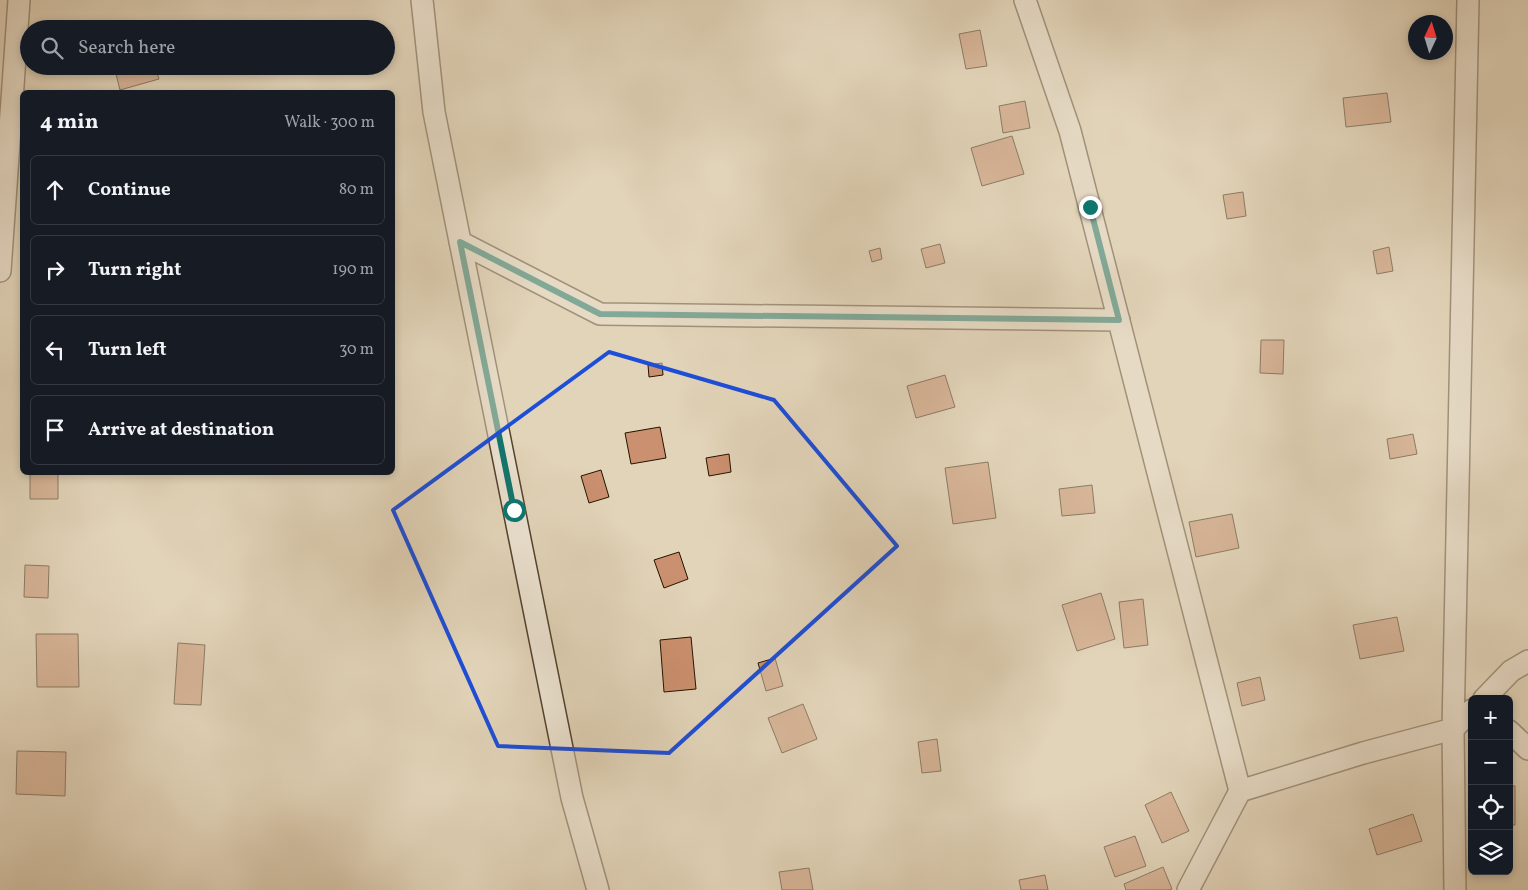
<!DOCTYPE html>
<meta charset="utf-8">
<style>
body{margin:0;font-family:Vollkorn,serif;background:#242831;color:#f1f3f6}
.controls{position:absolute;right:15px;bottom:15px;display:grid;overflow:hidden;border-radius:8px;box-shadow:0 2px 8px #0003}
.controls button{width:45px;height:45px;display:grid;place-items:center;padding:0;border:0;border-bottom:1px solid #363941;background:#171b24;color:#f1f3f6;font:25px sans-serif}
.compass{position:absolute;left:1408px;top:15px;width:45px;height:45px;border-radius:50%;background:#171b24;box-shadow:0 2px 8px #0003;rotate:4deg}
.stop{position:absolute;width:15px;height:15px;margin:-11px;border:4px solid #0f766e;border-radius:50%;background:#fff}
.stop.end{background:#0f766e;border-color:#fff;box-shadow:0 1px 5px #0008}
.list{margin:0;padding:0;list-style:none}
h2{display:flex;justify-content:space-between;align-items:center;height:65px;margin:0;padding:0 20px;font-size:21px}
h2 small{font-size:16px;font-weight:400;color:#9ea1a6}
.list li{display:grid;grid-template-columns:32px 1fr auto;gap:15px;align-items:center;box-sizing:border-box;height:70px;margin:0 10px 10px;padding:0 10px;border:1px solid #363941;border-radius:8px}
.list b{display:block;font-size:19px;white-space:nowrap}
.list em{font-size:16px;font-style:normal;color:#9ea1a6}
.icon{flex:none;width:28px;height:28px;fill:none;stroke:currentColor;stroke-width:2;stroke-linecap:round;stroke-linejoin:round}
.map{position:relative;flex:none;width:1528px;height:890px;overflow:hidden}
.search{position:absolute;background:#171b24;box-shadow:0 2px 8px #0003;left:20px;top:20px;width:375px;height:55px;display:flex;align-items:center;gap:12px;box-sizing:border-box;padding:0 18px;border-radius:28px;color:#9ea1a6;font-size:19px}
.panel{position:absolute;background:#171b24;box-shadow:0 2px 8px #0003;left:20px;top:90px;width:375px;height:385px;border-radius:8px}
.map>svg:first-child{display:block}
.building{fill:#cb906f;stroke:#231200}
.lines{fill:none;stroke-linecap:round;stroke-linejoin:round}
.minor-casing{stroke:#53422e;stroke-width:24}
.minor{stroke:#ece3d2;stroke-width:21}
.route{stroke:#0f766e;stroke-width:6}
.marked{fill:none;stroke:#1d4ed8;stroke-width:4;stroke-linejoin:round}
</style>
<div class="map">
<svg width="1528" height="890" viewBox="0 0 1528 890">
<rect width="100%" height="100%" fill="#e2d4b9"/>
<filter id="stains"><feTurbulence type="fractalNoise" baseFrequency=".004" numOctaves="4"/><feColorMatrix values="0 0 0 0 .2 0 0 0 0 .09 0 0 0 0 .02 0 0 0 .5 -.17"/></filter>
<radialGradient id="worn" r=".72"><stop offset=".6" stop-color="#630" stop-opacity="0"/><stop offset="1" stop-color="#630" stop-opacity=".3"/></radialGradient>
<path class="building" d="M980,30l7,36 -21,3 -7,-35z
M114,66h41l4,13 -39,11z
M1387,93l4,29 -45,5 -3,-29z
M1025,101l5,27 -27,5 -4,-27z
M1012,136l12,38 -42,12 -11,-38z
M1243,192l3,24 -19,3 -4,-24z
M940,244l5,19 -19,5 -5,-19z
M1389,247l4,24 -16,3 -4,-23z
M880,248l2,11 -10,3 -3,-11z
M1261,340h23l-1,34 -23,-1z
M662,363l1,12 -14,2 -1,-12z
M945,375l10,32 -39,11 -9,-32z
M660,427l6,31 -35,6 -6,-31z
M1413,434l4,20 -27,5 -3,-20z
M729,454l2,18 -22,4 -3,-18z
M988,462l8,56 -43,6 -8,-56z
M601,470l8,27 -20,6 -8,-27z
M30,472h28v27h-28z
M1092,485l3,28 -33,3 -3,-27z
M1232,514l7,34 -43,9 -7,-35z
M679,552l9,27 -24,9 -10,-28z
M25,565l24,1 -1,32 -24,-1z
M1101,593l14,46 -38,12 -15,-46z
M1143,599l5,46 -24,3 -5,-46z
M1397,617l7,34 -44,8 -7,-34z
M36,634h42l1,53h-42z
M691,637l5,52 -32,3 -4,-52z
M178,643l27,2 -4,60 -27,-1z
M775,658l8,28 -17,5 -8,-28z
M1260,677l5,23 -23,6 -5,-23z
M803,704l14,35 -35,14 -14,-35z
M937,739l4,32 -19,2 -4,-31z
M17,751l49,1 -1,44 -49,-2z
M1509,786h6v39h-6z
M1171,792l18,39 -27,12 -17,-38z
M1413,814l9,27 -45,14 -8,-26z
M1135,836l11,30 -31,11 -11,-30z
M1163,867l9,22 -4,1h-42l-2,-6z
M809,868l4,22h-31l-3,-18z
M1045,875l3,15h-27l-2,-10z"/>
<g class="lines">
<defs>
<path id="minor" d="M422,0l12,112 138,686 26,92
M1025,0l45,131 170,660 -52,99
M460,242l140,72 519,6
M0,271l19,-271
M1484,699l27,-28 17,-10
M1509,731l19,18
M1240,791l123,-38 90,-24 19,-19
M1455,890l-2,-161 15,-729"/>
</defs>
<use href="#minor" class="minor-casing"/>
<use href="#minor" class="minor"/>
</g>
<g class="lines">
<path class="route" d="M514,510l-54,-268 140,72 519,6 -29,-113"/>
</g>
<path d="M0 0H1528V890H0ZM609,352l165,48 123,146 -228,207 -171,-7 -105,-236z" fill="#e2d4b9" fill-opacity=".55" fill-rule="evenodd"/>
<path class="marked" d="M609,352l165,48 123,146 -228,207 -171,-7 -105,-236z"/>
<rect width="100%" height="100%" filter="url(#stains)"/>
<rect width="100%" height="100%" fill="url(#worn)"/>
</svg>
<div class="controls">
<button>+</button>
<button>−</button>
<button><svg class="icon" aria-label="locate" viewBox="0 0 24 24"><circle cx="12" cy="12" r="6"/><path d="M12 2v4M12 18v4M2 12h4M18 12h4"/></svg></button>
<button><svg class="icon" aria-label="layers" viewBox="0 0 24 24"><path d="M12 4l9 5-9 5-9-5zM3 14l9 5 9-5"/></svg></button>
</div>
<svg class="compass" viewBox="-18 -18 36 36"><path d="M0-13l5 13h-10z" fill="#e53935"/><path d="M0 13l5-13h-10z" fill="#9ea1a6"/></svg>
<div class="stop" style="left:514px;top:510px"></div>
<div class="stop end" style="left:1090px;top:207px"></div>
<div class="search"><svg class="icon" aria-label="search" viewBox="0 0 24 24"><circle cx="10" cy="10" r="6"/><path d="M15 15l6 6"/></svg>Search here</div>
<section class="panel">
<h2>4 min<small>Walk · 300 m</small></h2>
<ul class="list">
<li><svg class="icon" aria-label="ahead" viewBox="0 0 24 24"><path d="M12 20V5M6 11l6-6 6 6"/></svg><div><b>Continue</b></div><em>80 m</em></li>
<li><svg class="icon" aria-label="right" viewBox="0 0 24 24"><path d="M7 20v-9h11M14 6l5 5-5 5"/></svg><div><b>Turn right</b></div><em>190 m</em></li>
<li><svg class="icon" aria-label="left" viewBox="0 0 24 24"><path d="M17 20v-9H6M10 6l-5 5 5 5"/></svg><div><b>Turn left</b></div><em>30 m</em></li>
<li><svg class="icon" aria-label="arrive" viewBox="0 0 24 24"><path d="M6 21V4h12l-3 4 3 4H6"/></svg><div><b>Arrive at destination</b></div></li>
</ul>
</section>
</div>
